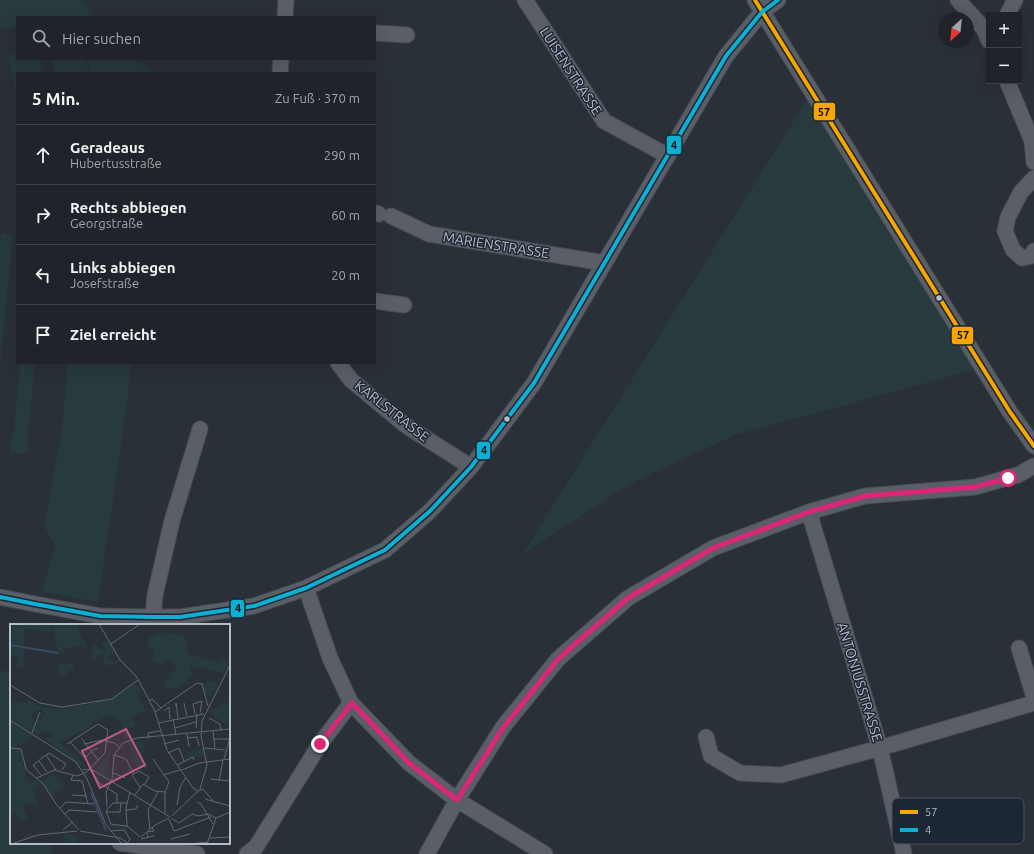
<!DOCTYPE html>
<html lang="de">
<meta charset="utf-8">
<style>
body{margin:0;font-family:Ubuntu,sans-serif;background:#2d3036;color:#f1f3f6}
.controls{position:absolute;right:12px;top:12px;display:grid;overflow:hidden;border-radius:0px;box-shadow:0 4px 16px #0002}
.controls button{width:36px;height:36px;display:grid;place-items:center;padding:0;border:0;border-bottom:1px solid #3d4147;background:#20242a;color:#f1f3f6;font:20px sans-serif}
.compass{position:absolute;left:938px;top:12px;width:36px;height:36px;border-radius:50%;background:#20242a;box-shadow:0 4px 16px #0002;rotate:207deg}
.stop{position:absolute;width:12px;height:12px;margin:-9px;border:3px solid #db2777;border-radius:50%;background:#fff}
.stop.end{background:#db2777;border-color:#fff;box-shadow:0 1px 4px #0008}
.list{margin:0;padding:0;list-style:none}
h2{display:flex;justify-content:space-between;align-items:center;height:52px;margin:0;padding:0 16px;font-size:17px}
h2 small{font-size:13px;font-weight:400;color:#a2a4a8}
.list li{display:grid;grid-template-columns:26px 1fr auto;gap:12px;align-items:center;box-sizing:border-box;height:60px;padding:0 16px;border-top:1px solid #3d4147}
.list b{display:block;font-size:15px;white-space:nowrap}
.list p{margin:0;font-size:13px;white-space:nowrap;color:#a2a4a8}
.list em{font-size:13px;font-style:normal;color:#a2a4a8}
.icon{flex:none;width:22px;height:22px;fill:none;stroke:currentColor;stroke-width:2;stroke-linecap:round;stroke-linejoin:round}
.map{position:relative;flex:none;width:1034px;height:854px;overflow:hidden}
.search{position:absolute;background:#20242a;box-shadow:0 4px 16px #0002;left:16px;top:16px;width:360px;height:44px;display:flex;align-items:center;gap:10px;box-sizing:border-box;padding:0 14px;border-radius:0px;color:#a2a4a8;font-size:15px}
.panel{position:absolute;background:#20242a;box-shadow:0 4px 16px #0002;left:16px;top:72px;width:360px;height:292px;border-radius:0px}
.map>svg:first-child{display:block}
.green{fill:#273a3e}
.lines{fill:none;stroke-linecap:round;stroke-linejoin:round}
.minor-casing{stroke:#484c53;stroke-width:17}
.minor{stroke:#5a5e66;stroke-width:15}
.bus-1-casing{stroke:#1d2633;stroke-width:7}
.bus-2-casing{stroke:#1d2633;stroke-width:7}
.bus-1{stroke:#f7a600;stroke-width:4}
.bus-2{stroke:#0dafd3;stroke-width:4}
.route{stroke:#db2777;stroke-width:5}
.bus-dot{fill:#b4bcc9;stroke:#1d2633;stroke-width:1.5}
.labels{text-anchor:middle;stroke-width:3;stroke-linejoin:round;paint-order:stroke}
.street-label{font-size:14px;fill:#b4bcc9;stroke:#1d2633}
.inset-river{fill:none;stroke:#384963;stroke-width:2}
.inset-road{fill:none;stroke:#616872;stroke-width:1}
.view{fill:#bc5a87;fill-opacity:0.15;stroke:#bc5a87;stroke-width:2}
.inset-edge{fill:none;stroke:#b4bcc9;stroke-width:2}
.key{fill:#1d2633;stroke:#4a5360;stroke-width:1}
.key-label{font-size:11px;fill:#b4bcc9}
.line-badge{stroke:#1d2633;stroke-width:1.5}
.pale-badge-label{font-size:11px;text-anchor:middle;font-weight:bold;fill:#111}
</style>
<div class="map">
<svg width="1034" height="854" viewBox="0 0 1034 854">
<rect width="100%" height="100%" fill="#2a3038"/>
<path class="green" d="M0,0h82l13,17h-78v10l-17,2z
M17,54v5h22l3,14h-25v23l-9,-40z
M52,59h33l5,14h-34z
M87,59h44l28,14h-67z
M807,100l170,269 -242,66 -105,49 -108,71z
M1,234l12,1 -13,131v-119z
M20,363h15l-7,70h1l-2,21 -17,-1 2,-21h2z
M67,363h64l-3,33 -30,206 -56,-10 13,-47 -11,-19 17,-90 6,-65z
M11,668v175h42l-1,11h-52v-181z"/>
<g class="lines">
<defs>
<path id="minor" d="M525,0l79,121 64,35
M755,0l255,412 24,34
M958,0l26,29 5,12
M1007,15l8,-15
M285,17l1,-17
M375,33l32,2
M280,73l1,-14
M1007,81l25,60 2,21
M1034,178l-13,14 -13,25 -3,14 8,19 9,8 10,-2 2,-5
M375,213l4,1
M391,216l38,18 175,29
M375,301l29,4
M338,363l13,17 54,45 66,42
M809,512l71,236 24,106
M306,588l24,70 21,45 58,60 48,37 88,54
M0,597l35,7 65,12 53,1h27l74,-11 52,-18 79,-38 45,-39 41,-44 63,-84 192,-327 36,-44 16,-12
M153,617l2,-22 17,-74 28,-92
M1019,648l15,49
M706,737l5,19 29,17 41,2 99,-27 154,-45
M120,843l77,11
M247,854l9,-7 64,-103 31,-41
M427,854l30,-54 46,-73 55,-68 70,-61 85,-50 96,-36 56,-16 110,-9 43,-12 16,-9"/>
</defs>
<use href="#minor" class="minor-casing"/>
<use href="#minor" class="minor"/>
<defs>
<path id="bus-1" d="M755,0l255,412 24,34"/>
<path id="bus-2" d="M0,597l35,7 65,12 53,1h27l74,-11 52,-18 79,-38 45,-39 41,-44 63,-84 192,-327 36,-44 16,-12"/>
</defs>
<use href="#bus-1" class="bus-1-casing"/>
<use href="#bus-2" class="bus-2-casing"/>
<use href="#bus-1" class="bus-1"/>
<use href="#bus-2" class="bus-2"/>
</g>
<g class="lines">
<path class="route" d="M320,744l32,-41 57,60 48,37 46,-72 55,-69 70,-61 85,-50 96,-36 56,-16 110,-9 33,-9"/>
</g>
<g class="bus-dot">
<circle cx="939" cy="298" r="3.5"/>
<circle cx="507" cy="419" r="3.5"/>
</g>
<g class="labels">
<g class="street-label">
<text transform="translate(571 71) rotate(57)" y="5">LUISENSTRASSE</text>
<text transform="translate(496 245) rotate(9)" y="5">MARIENSTRASSE</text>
<text transform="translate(392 411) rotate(38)" y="5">KARLSTRASSE</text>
<text transform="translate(860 682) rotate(73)" y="5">ANTONIUSSTRASSE</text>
</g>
</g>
<g transform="translate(10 624)">
<rect width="220" height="220" fill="#2a3038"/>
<path d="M3,0h37l3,9 -28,-5 -1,18 34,6 2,12 13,-1 1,6 -7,2v-5h-1l1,9 3,1 -9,1 -1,-4 -1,3 -1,-23 -34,-5v20h-7l1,-11 -8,-2zM41,0h25l11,24 -12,-3 -16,8zM154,8l21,4 7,40 -14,12 -11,1 -3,-6 6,-6 -3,-3 11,-4 -11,-11 -5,5 -10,-4 2,-7 -6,-7 1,-8zM98,16l8,12 -2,3 -8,2 9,6 3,-6 3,4 -7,5 -3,-2 -6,3 -2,-13 -8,3 1,4 -5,-2 1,-11 3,-3 9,8 2,-5 -5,-4zM178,30l31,9 2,-4 9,2 -6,12 -24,-6 -9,1zM197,56l12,3 -8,14 -5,-2 -4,-12h5zM125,60l7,7 -5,2 1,4 8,14 -15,6 4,9 -8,2 3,11 -3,1 -7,-18 -8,-7 -12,4 -2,3 -3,-1 -8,7 -27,15 19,16 8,8 -3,1 -38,-28 9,-5 -7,-4 -11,3 -4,-2 5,-12 3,1 3,-7 -2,-5 -10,4 1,7 3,1 -4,10 -22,-13v-16l17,1 2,-4 13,8 20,2 51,-10zM220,77v27l-22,-17zM0,97l24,15 -19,11 4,1 3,6v8l5,11 -3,2 6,8 5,-3 5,2 -7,8 4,12 -2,6 -1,-5 -12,2 5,11 4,19 31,-4 -44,9 12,-6 -3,-15 -6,3 -6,-11 -5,4zM132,116l4,11 -7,4 -5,-12zM117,117h3l12,23 4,-1 2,6 12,5 -24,-9zM193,125l2,8 -16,1 -2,-6zM100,129l-2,25 -13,-7zM43,150l11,11 -12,12 -11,-15zM80,158l6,13 3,2 1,-2 1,12 8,16 5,3h12l3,9 -7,-7h-13zM56,209l11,4v7h-11l1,-9 -2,9 -1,-9z" fill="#273a3e"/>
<path class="inset-river" d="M0,21l48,8M81,169l15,38"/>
<path class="inset-road" d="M89,0l21,36 16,16 18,33 13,41 26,38 5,3M101,20l29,-20M0,61l30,18 22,4 50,-8 26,-19M139,77l3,-2 9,9M174,79l3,13M166,82v-3l2,15M154,87l5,-4 1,12M145,88l42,-29 5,1 6,22M185,90l-2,-10 9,-3 -2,12M199,94l11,6 1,6M163,95l3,16M0,96l66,42 11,17 19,46 16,19M148,99l46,-9M165,104l21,-6M186,104l1,-14M203,106l2,19M22,109l8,-21M177,110l2,13M71,114l18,23M139,114l-1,-5 12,-2M177,114l10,-1 2,9M204,115h15M60,118l17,18M74,120l18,-4 12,3 5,4M154,120l15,-4M0,124l11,1 5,20 18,16 12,19 23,26M194,124l21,2M158,129l11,-5 5,13M104,131l12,4 8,15M75,134l9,-9h4M143,135l16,23 -4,10v21M214,135l6,-21M29,137l8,11M167,141l16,-8 1,3M46,146l-10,-15 3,-2 17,11 -4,6M72,146l9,-1 79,48M172,146l17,-7 31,-4M103,149l12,5M31,151l-8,-10 13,-10M63,151l-2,5 11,1 6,23M153,151l17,-5M27,154l17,-8 23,6 10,-4 18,-19 3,-23 -10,-6 -31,20M200,155l20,2M86,156l-1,-4 4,7 18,11v9M209,157l4,-21M130,163l-8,-12 7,-4 10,6 -5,8M190,165l7,-24 -6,-29 1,-15 28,-56M188,167l5,-2 11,13M120,168l-4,16 1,18 13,11M62,171l15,1M125,171l8,-11 12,7 10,1M195,175l25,7M187,178l4,2 12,20M167,181l3,-18 6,-10M97,183l-1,-15 6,-13 2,-24 9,-12 14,-5 93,-9M50,184l6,-6 28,2M116,186l10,-1 2,-4M96,188h14l1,-9M55,190l4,-4 28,2M162,192l26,-25M161,194l8,5 13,-9 6,2 10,-2 8,4M159,195l5,12 37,-14M117,202l-16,-2 -5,-13 7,-8h14M53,206l10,-8M140,206l-2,-20 10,-18M70,207l40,7 9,6M100,207l14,-1 6,9 -2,3M131,213l14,-12 14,-7M138,213l-1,-5 7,-1 -2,-4M200,214l20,-1M131,215l13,-3M161,215l19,-5M1,220l27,-9 39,-4M180,220l18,-2M197,220l9,-26 14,-6"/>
<path class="view" d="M116,105l19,36 -45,23 -18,-37z"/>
<rect width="220" height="220" class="inset-edge"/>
</g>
<rect x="892" y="798" width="132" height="46" rx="6" class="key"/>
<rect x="900" y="810" width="18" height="4" fill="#f7a600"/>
<rect x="900" y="828" width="18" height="4" fill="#0dafd3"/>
<g class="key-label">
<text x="925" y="816">57</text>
<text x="925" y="834">4</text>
</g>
<g class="line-badge">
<rect x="813" y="102" width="23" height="19" rx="4" fill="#f7a600"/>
<rect x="666" y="135" width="16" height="20" rx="4" fill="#0dafd3"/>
<rect x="951" y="326" width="23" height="19" rx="4" fill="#f7a600"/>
<rect x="476" y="441" width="15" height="19" rx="4" fill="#0dafd3"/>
<rect x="230" y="599" width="15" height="19" rx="4" fill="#0dafd3"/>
</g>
<g class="pale-badge-label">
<text x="824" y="116">57</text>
<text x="674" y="149">4</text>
<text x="963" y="339">57</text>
<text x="484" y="454">4</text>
<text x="238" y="612">4</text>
</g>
</svg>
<div class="controls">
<button>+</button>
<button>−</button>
</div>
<svg class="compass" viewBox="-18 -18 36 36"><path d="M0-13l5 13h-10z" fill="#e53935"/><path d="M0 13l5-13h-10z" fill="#a2a4a8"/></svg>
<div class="stop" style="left:1008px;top:478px"></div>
<div class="stop end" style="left:320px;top:744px"></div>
<div class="search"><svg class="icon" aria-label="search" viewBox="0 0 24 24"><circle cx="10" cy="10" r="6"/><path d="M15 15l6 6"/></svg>Hier suchen</div>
<section class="panel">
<h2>5 Min.<small>Zu Fuß · 370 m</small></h2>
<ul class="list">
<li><svg class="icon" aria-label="ahead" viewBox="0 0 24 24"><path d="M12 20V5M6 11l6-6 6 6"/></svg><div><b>Geradeaus</b><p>Hubertusstraße</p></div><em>290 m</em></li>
<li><svg class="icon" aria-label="right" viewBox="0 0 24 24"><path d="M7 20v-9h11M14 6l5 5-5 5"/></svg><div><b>Rechts abbiegen</b><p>Georgstraße</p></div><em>60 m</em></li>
<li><svg class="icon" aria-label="left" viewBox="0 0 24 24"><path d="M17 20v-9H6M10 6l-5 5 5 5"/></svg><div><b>Links abbiegen</b><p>Josefstraße</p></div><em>20 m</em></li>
<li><svg class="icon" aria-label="arrive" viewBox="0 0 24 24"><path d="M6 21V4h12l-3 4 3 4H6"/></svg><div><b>Ziel erreicht</b></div></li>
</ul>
</section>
</div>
